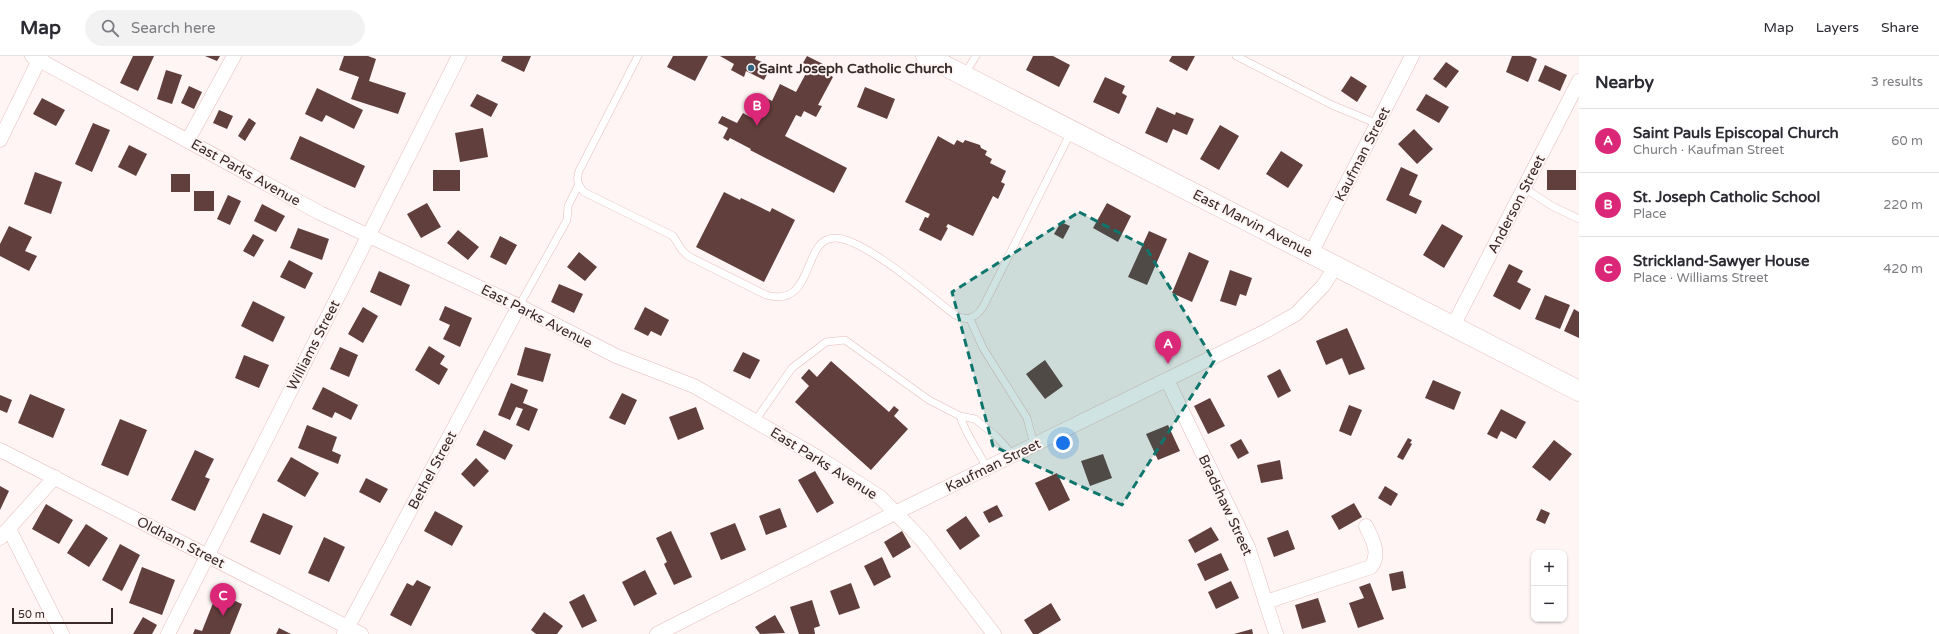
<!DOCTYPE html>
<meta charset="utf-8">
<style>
body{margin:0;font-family:"Varela Round",sans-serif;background:#f2f2f3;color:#2b2b33}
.controls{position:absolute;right:12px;bottom:12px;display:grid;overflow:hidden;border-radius:8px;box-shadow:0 1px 3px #0004}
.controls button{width:36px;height:36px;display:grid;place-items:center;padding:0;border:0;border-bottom:1px solid #e1e1e2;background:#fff;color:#2b2b33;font:20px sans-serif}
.scale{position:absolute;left:12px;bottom:10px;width:101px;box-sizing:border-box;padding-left:4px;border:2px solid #392928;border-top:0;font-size:11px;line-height:14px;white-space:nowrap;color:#392928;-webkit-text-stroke:3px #fef5f4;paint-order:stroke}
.you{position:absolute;left:1063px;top:387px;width:14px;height:14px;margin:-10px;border:3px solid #fff;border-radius:50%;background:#1a73e8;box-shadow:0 0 0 6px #1a73e833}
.badge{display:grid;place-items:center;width:26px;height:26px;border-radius:50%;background:#db2777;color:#fff;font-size:13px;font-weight:700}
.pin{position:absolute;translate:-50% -33px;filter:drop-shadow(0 1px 2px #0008)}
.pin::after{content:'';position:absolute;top:21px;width:14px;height:12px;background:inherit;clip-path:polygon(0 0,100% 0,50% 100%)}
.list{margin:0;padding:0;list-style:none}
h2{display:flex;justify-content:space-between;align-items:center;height:52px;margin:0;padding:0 16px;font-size:17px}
h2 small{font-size:13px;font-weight:400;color:#7c7c81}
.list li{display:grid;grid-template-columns:26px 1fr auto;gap:12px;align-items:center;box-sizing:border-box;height:64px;padding:0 16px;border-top:1px solid #e1e1e2}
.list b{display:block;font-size:15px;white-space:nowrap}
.list p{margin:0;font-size:13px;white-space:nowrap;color:#7c7c81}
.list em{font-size:13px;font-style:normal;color:#7c7c81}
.icon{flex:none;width:22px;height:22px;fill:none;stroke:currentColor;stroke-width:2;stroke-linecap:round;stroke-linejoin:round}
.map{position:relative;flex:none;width:1579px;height:578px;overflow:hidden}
header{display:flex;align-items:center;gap:24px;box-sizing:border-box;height:56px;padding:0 20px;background:#fff;border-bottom:1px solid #e1e1e2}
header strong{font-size:19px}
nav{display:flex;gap:22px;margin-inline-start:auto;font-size:14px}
.search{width:280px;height:36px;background:#f2f2f3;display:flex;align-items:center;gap:10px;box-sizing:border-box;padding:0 14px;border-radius:22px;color:#7c7c81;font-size:15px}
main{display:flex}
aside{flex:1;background:#fff}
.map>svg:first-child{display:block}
.building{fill:#613f3d}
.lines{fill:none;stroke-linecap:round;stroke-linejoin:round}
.service-casing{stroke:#e6bdb9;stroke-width:8}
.minor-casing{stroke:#e6bdb9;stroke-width:15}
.secondary-casing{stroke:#e6bdb9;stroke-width:21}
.service{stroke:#fff;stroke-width:7}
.minor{stroke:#fff;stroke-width:14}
.secondary{stroke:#fff;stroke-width:20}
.marked{fill:#0f766e;fill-opacity:0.2;stroke:#0f766e;stroke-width:3;stroke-dasharray:8 5;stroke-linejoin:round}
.poi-dot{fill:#326683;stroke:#fef5f4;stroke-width:1.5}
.labels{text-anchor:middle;stroke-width:4;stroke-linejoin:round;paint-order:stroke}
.poi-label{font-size:14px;font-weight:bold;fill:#392928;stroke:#fef5f4;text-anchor:start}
.street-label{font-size:14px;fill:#392928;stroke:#fef5f4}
</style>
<header>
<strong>Map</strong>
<div class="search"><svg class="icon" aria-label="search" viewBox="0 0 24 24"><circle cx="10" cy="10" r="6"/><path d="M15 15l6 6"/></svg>Search here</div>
<nav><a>Map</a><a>Layers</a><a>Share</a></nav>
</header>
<main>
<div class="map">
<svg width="1579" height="578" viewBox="0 0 1579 578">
<rect width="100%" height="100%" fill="#fef5f4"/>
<path class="building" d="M133,0h21l-16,35 -18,-8z
M205,0h15l-3,5z
M344,0h24l8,3 -7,22 37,12 -8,21 -47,-15 8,-22 -20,-7z
M503,0h28l-7,16 -23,-11z
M673,0h35l-13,25 -28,-14z
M720,0h36l-1,3 16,7 -7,14 -18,-9 -2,6 -13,-7 3,-6z
M807,0l24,12 -3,6 5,3 -15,28 4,1 -6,11 -12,-6 -3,6 -5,-2 -11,21 62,32 -13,25 -84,-43 1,-1 -21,-11 -2,3 -5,-3 5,-10 -10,-5 4,-7 15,7 6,-10 7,4 4,-8 -4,-2 4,-6 3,2 4,-8 11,6 8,-17 16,8 14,-26 -7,-3z
M1033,0h20l17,9 -11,22 -33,-17z
M1172,0h23l-8,15 -18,-10z
M1512,0h18l7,3 -9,23 -22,-10z
M1446,6l13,9 -13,17 -13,-9z
M1545,9l22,10 -7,16 -22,-10z
M166,14l16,5 -10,29 -15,-5z
M1351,20l16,10 -10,16 -16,-11z
M1105,21l20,9 -3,7 5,3 -8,18 -26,-12z
M189,30l13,6 -8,17 -13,-6z
M865,31l30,12 -8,20 -30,-12z
M317,32l46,22 -9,19 -28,-14 -4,7 -17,-8z
M477,38l21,10 -7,13 -21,-11z
M1426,38l23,13 -10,16 -23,-13z
M42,42l23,12 -9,16 -23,-12z
M1157,51l18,8 1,-3 18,7 -7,16 -14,-6 -6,14 -22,-10z
M219,54l14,6 -6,13 -14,-6z
M249,62l7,5 -11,18 -7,-5z
M93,67l17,7 -18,42 -17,-8z
M1220,69l19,11 -20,34 -19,-11z
M483,72l5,29 -28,5 -5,-29z
M1414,73l19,20 -16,15 -19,-20z
M300,80l65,30 -10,22 -65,-29z
M938,80l16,9 3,-5 6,3 2,-3 15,5 1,3 6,3 -2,4 7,4 -2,4 16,8 -5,11 4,2 -7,15 -5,-3 -20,40 -25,-12 -2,3 2,1 -7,13 -22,-11 6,-13 3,1 2,-4 -25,-12z
M129,89l18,9 -11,22 -18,-9z
M1281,95l22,14 -15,23 -22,-14z
M1401,111l17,8 -9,20 13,6 -6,13 -30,-14z
M433,114h27v21h-27z
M1547,114h29v20h-29z
M35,116l27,10 -11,32 -27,-10z
M171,118h19v18h-19z
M194,135h20v20h-20z
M724,136l16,8 1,-2 29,14 2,-4 23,12 -31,62 -68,-35z
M228,139l13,6 -11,24 -13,-6z
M427,147l14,24 -20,11 -14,-24z
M1107,147l24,13 -13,26 -25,-14z
M262,148l23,12 -9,16 -22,-11z
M1061,166l9,4 -7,13 -9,-5z
M1442,168l21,12 -19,32 -21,-13z
M9,170l23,11 -7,14 12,5 -8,15 -29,-15v-12z
M298,172l31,11 -7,21 -32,-12z
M458,174l21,17 -11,13 -21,-17z
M1149,175l18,8 -20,46 -19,-8z
M253,178l11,6 -10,17 -11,-6z
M500,180l17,9 -11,20 -16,-8z
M579,196l18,15 -12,14 -18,-14z
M1189,196l20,9 -17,41 -20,-9z
M289,204l24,13 -8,16 -25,-12z
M1509,208l14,7 -6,11 14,7 -11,21 -27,-14z
M1230,214l22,8 -6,18 -6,-2 -4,12 -16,-5z
M379,215l31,14 -9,21 -31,-14z
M559,228l24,10 -9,19 -23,-11z
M1545,239l25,10 -10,24 -25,-10z
M253,245l32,16 -12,25 -32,-16z
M445,250l27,12 -12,29 -17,-8 7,-14 -11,-5z
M363,251l15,9 -15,27 -15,-9z
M645,251l24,13 -8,16 -10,-5 -3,5 -14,-7z
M1574,253l5,3v26l-15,-7z
M1347,272l18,41 -16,6 -7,-17 -16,7 -10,-24z
M429,290l16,10 -5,8 8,5 -9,16 -24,-15z
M340,291l18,8 -9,22 -19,-8z
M525,291l26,7 -8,28 -26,-7z
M743,296l17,8 -10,19 -17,-8z
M244,299l25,10 -10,23 -24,-10z
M1045,304l18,26 -18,13 -19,-25z
M831,305l58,51 5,-6 5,4 -5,6 14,13 -37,41 -76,-68 14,-16 -8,-8 8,-9 8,8z
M1280,313l11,22 -13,7 -11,-22z
M1433,324l28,12 -7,18 -29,-12z
M511,327l17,7 -5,13 15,6 -9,22 -13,-6 7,-16 -7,-2 -6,13 -12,-5z
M323,331l35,18 -7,15 -16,-8 -3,6 -20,-9z
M622,337l15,7 -12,25 -16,-7z
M30,338l35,15 -12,29 -35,-15z
M0,339l12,5 -5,13 -7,-3z
M1210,342l15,28 -17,8 -14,-28z
M1349,349l13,5 -11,26 -12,-5z
M696,351l8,22 -26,11 -9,-23z
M1501,353l25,13 -10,17 -15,-8 -4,8 -10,-5z
M120,363l27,11 -19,46 -27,-11z
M307,369l30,12 -5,14 9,4 -3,9 -40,-16z
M1168,369l12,26 -22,9 -12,-26z
M484,374l29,15 -8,15 -29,-15z
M1408,382l4,2 -2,3 2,1 -9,16 -6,-3z
M1241,383l8,14 -11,6 -8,-14z
M1554,384l18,14 -22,27 -18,-14z
M195,394l19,9 -9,18 5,2 -15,32 -24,-11z
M1103,398l9,24 -22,8 -9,-25z
M291,401l28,16 -14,24 -28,-16z
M476,402l13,13 -15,16 -13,-13z
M1280,404l3,19 -22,4 -4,-18z
M815,415l19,32 -17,10 -19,-33z
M1057,417l13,27 -21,11 -14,-28z
M366,422l22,11 -8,14 -21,-11z
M0,430l9,5 -9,19z
M1385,430l13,8 -7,12 -13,-8z
M1354,447l8,14 -23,13 -8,-14z
M46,448l27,16 -14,24 -27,-15z
M997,449l6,11 -14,7 -6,-11z
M780,452l7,19 -21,8 -7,-19z
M1541,453l9,4 -5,11 -9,-4z
M435,455l28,15 -11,20 -28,-15z
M263,457l30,13 -13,29 -30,-13z
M966,460l14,20 -20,14 -14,-20z
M735,467l11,27 -25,10 -11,-27z
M86,468l22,14 -19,29 -22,-14z
M1211,471l8,13 -24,13 -7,-13z
M1288,474l7,19 -21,8 -7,-19z
M671,475l21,46 -18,8 -10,-21 3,-2 -11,-24z
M902,475l9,16 -18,11 -9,-16z
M324,481l21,10 -16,35 -21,-9z
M120,488l20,11 -18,36 -20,-11z
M1221,497l8,17 -24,11 -8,-17z
M882,501l9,20 -17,9 -10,-20z
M142,511l33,13 -13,35 -33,-12z
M645,514l12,24 -23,12 -12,-24z
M1403,515l3,17 -14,3 -3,-17z
M417,524l14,7 -20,39 -21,-11 17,-32 6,3z
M1231,525l8,17 -23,11 -8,-17z
M851,527l9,25 -21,7 -9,-24z
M1370,527l14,36 -26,9 -9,-25 15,-5 -5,-11z
M217,537l25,11 -12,30h-37l2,-5 7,2z
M584,538l13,27 -15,7 -13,-26z
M1318,542l8,24 -24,7 -7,-24z
M812,544l8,26 -6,2 1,6h-16l-9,-27z
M1051,547l10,17 -23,14h-5l-9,-14z
M544,556l19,14 -6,8h-21l-5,-4z
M775,559l10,18 -25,1 -5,-7z
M143,561l14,8 -5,9h-19z
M279,572l12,6h-15z
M1252,573l1,5h-19z"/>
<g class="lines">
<defs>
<path id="service" d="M638,0l-59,115c-3,9 -1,14 5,21l89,44 9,14 6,6 78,39c50,14 35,-57 69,-57 29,0 95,58 120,77 13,7 20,3 28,-8l88,-175
M1236,0l96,49 46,19
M964,19l12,-19
M1524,132l28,18 27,13
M519,250l48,-86 1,-14 10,-20
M970,263l13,29 44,70 7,27
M755,365l37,-53 34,-26 19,-2 84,60 31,16
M987,412c-9,-18 -21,-33 -27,-52l15,3 21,17 17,19"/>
<path id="minor" d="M32,0l288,157 199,93 97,50 78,30 125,72 61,39 42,43 72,94
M0,84l41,-84
M188,84l46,-84
M1311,197l101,-197
M1453,270l126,-245
M1167,324l81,167 28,87
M0,394l361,184
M9,473l53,105
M0,482l55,-61
M1266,546l105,-35c10,-14 1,-28 -5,-41
M168,578l291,-578
M344,578l175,-328
M657,578l238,-121 369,-181 32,-18 27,-28 13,-20"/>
<path id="secondary" d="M926,0l653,335"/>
</defs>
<use href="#service" class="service-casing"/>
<use href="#minor" class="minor-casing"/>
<use href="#secondary" class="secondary-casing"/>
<use href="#service" class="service"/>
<use href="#minor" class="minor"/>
<use href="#secondary" class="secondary"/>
</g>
<path class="marked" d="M1079,156l66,34 69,115 -92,144 -129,-59 -41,-154z"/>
<circle class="poi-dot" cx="751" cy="12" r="4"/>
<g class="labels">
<g class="poi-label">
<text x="759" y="17">Saint Joseph Catholic Church</text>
</g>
<g class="street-label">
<text transform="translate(1362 98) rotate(-63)" y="5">Kaufman Street</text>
<text transform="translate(246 116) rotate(29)" y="5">East Parks Avenue</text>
<text transform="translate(1516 148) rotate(-63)" y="5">Anderson Street</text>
<text transform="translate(1253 167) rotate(27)" y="5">East Marvin Avenue</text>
<text transform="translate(537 260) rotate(27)" y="5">East Parks Avenue</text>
<text transform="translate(313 289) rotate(-63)" y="5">Williams Street</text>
<text transform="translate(824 407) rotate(32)" y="5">East Parks Avenue</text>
<text transform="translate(993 409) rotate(-26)" y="5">Kaufman Street</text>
<text transform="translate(432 414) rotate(-62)" y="5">Bethel Street</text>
<text transform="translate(1226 449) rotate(65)" y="5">Bradshaw Street</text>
<text transform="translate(181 486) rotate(27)" y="5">Oldham Street</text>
</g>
</g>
</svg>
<div class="controls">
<button>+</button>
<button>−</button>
</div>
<div class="scale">50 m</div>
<div class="you"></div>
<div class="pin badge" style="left:1168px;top:308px">A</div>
<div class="pin badge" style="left:757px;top:70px">B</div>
<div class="pin badge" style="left:223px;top:560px">C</div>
</div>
<aside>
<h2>Nearby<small>3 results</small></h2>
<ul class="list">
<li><span class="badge">A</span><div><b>Saint Pauls Episcopal Church</b><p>Church · Kaufman Street</p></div><em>60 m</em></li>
<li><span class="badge">B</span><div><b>St. Joseph Catholic School</b><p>Place</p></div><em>220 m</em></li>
<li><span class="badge">C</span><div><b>Strickland-Sawyer House</b><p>Place · Williams Street</p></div><em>420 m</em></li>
</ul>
</aside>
</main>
